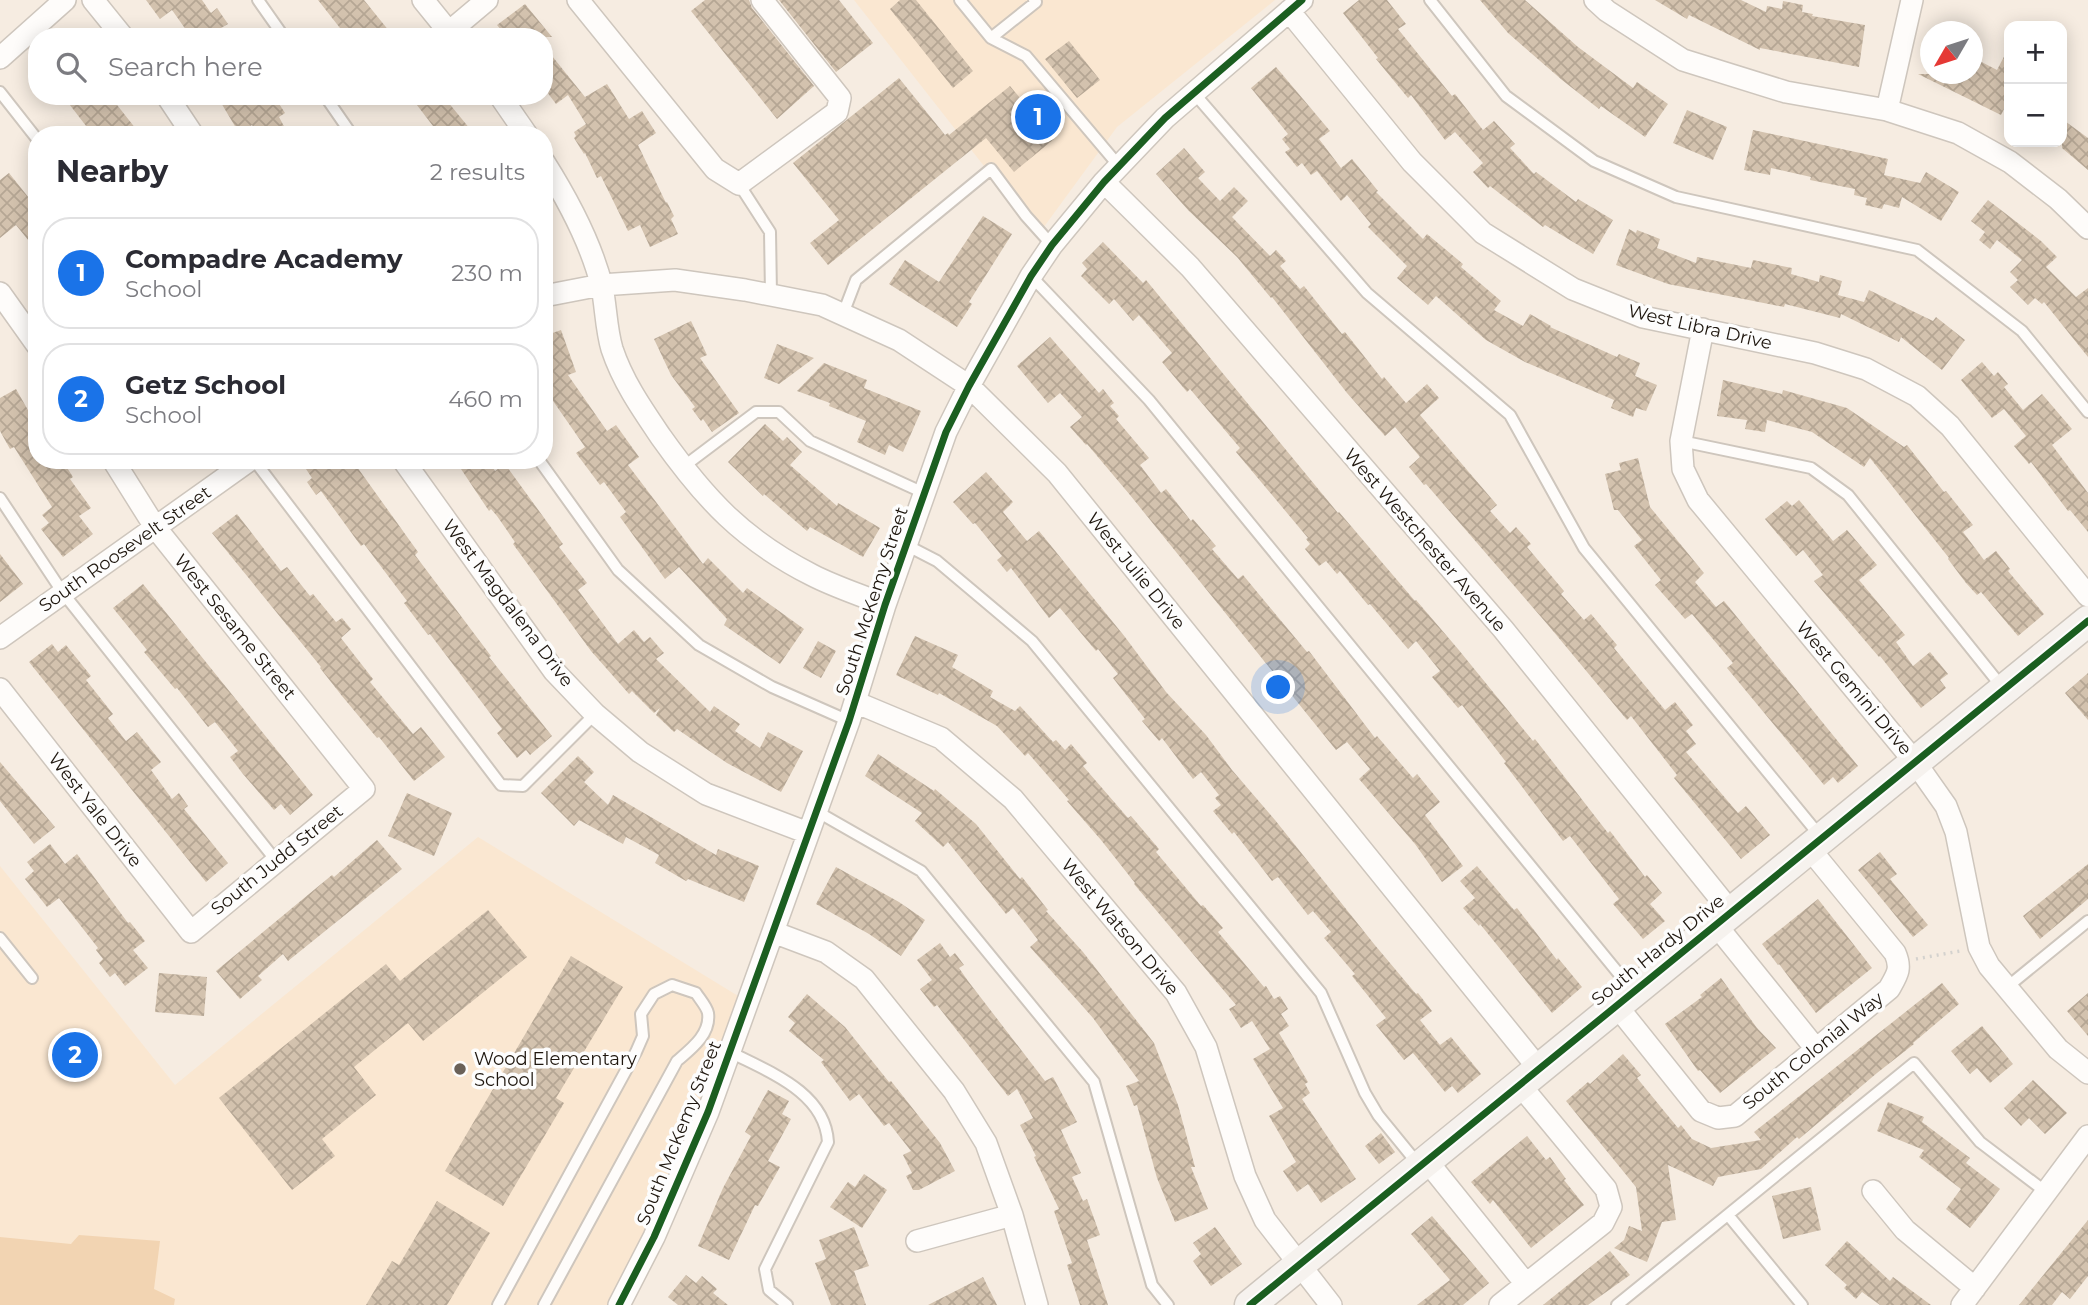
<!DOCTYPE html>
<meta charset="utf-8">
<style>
body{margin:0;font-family:Montserrat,sans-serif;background:#f2f2f3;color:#2b2b33}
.controls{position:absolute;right:21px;top:21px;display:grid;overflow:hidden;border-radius:14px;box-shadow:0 4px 18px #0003}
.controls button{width:63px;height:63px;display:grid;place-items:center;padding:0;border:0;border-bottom:2px solid #e1e1e2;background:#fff;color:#2b2b33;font:35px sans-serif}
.compass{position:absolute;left:1920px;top:21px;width:63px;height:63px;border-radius:50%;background:#fff;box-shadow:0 4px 18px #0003;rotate:231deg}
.you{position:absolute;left:1279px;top:688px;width:24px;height:24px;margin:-18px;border:5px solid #fff;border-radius:50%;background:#1a73e8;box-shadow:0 0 0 10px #1a73e833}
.badge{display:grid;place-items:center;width:46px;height:46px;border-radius:50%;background:#1a73e8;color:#fff;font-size:23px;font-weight:700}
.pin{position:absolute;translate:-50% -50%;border:4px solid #fff;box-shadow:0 2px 7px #0006}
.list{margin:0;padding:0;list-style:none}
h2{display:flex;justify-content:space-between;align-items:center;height:91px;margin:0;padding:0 28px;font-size:30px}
h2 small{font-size:23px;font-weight:400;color:#7c7c81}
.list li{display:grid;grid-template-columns:46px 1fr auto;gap:21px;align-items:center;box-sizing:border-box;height:112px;margin:0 14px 14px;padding:0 14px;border:2px solid #e1e1e2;border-radius:28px}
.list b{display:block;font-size:26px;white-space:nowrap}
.list p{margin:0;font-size:23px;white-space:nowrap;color:#7c7c81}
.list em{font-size:23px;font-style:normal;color:#7c7c81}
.icon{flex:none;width:38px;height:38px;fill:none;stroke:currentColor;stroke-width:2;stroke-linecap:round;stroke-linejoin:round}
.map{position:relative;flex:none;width:2088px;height:1305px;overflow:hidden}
.search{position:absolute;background:#fff;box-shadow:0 4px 18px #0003;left:28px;top:28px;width:525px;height:77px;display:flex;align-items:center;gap:18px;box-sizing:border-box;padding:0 24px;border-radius:28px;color:#7c7c81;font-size:26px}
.panel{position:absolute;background:#fff;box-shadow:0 4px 18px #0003;left:28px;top:126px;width:525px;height:343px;border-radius:28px}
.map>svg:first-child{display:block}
.built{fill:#fae7d1}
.garden{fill:#f2d4b2}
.building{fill:url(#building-cross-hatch)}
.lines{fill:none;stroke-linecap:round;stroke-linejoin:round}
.lane-casing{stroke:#cec6bd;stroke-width:14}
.street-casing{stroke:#cec6bd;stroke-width:24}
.secondary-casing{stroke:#cec6bd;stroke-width:33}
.path{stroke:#d4d2ce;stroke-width:3.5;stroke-dasharray:2 5;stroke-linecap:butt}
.lane{stroke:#fefcfa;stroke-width:10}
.street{stroke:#fefcfa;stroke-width:21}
.secondary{stroke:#f6f2ee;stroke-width:30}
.cycleway-casing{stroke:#fdfdfd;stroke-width:11}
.cycleway{stroke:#1b5e20;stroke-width:7}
.poi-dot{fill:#6a6158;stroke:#fdfdfd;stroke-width:2.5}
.labels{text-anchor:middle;stroke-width:7;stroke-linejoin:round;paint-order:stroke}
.street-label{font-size:18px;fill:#1e160e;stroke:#fdfdfd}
.poi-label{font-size:18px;fill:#1e160e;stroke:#fdfdfd;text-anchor:start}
</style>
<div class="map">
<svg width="2088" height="1305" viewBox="0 0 2088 1305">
<defs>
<pattern id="building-cross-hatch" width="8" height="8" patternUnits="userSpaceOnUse" patternTransform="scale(1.75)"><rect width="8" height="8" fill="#d3c2ae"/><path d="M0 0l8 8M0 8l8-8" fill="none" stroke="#b5a694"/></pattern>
</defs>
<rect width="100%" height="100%" fill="#f6ece1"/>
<path class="built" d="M854,0h421l-158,127 -79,108z
M478,837l270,165 -129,303h-619v-439l175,219z"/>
<path class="garden" d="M79,1235l81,6 -6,48 21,10 -1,6h-174v-68l71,7z"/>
<path class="building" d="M146,0h56l9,13 6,-5 11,16 -7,4 6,9h-36l-19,-27 -12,9z
M318,0h46l30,37h-47z
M705,0h44l3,8 62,78 -37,33 -86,-108z
M779,0h60l34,43 -37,29z
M900,0h16l57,71 -20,17 -63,-79z
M1359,0h28l19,24 -8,5 54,67 3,-2 28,36 11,-9 21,23 -5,4 24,26 2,-2 40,30 2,-3 35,21 -20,34 -48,-29 -2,2 -53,-41 -2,2 -15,-16 10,-9 -28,-31 -10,8 -34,-45 -3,3 -32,-39 2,-1 -35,-45z
M1480,0h45l53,47 55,41 4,-6 31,22 -23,33 -44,-31 -2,3 -37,-29 -54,-47z
M1655,0h86l25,12 1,-6 15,3 1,-8 20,4 -1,7 11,2 -1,2 53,9 -6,42 -99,-19v2l-71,-35 -2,4z
M525,4l27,33h-45l-10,-12z
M1069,41l31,39 -23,18 -32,-39z
M544,46l41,51 22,-13 22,35 13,-8 14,22 -18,12 28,58 1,-1 7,14 -3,3 7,15 -28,13 -10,-22 -12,6 -27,-55 -4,2 -12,-25 -1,1 -10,-16 2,-2 -2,-4 12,-8 -18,-29 -12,9 -12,-16z
M2009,47v52l-8,16 -83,-41h54v-17l25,13z
M1276,67l54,64 -11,8 22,29 11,-9 26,32 -2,1 47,47 4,-5 36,30 -2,3 40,34 -7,9 29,16 7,-12 21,12 -1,1 67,30 2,-3 21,9 -5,13 22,9 -11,26 -10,-3 -3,9 -22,-9 3,-8 -89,-38 -39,-22 -50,-44 -8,9 -31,-27 10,-12 -39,-39 3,-3 -24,-29 -6,6 -24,-30 -6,4 -9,-12 -5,4 -12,-15 5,-3 -8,-10 6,-5 -37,-46z
M899,78l46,57 3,-2 1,2 61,-49 44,53 -40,33 -28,-34 -158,127 -18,-22 29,-23 -46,-57z
M63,96h47l26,33 -7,6h-36z
M217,96h57l11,17 -6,4 7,13 -8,5h-20l-6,-10 -13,8z
M410,96h33l32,39h-54l12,-9z
M1687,110l40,17 -14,33 -40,-17z
M2062,119l26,19v32l-26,-22z
M1753,130l135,29 -4,16 36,8 6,-11 33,20 -18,29 -39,-24 -3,11 -15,-4 -2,5 -17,-4 2,-7 -13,-3 1,-6 -45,-9 1,-3 -40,-9 -1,7 -26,-5z
M1184,148l21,24 -7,6 22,23 14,-14 14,14 -16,16 38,39 6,-6 10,11 -6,5 20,23 4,-3 38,48 3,-2 37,47 2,-2 22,26 21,-19 12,14 -19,17 77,90 -7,6 20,22 6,-6 15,17 -4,3 37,44 -3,3 23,26 7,-6 26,31 -3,3 51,62 10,-8 18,23 -7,6 10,13 -10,8 52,61 8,-7 24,29 -29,24 -67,-81 3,-3 -46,-59 -4,4 -79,-95 -122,-141 -2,1 -15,-18 11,-10 -25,-30 -10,9 -38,-43 -75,-96 -1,1 -34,-41 -49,-47 -32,-36z
M9,173l28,35v43l-21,-26 -16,13v-58z
M1988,200l53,41 16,16 -11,10 30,30 12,-9v69l-44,-55 -2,2 -7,-6 -7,7 -18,-18 8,-7 -8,-8 12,-12 -25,-20 -7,9 -11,-9 6,-8 -14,-11z
M983,216l29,18 -43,68 3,2 -15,23 -68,-43 16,-24 34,22z
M1629,229l7,4 1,-3 23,9 -3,9 39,15 1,-6 54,11 2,-8 39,8 -1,6 28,8 1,-7 22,6 -4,14 26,7 5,-12 64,31 3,-4 29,23 -23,30 -41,-33 -2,5 -58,-28 -1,4 -55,-14 -1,3 -116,-23 -52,-19z
M1103,242l40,41 3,-3 192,233 1,-1 76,89 1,-1 42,49 75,92 2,-2 73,94 2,-2 35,46 2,-2 15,18 -12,11 15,17 -22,18 -30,-35 6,-5 -49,-63 -7,5 -59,-78 2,-1 -44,-57 -4,3 -26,-31 8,-6 -24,-30 -8,8 -38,-45 -2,1 -28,-34 -3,3 -11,-13 -7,5 -14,-17 5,-5 -4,-5 2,-1 -72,-86 4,-4 -50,-59 -3,3 -25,-30 10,-9 -33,-38 -6,6 -19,-22 -5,5 -28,-28 6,-7 -5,-6z
M691,321l16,34 -7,3 39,55 -27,19 -9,-13 -2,2 -9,-12 3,-2 -24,-32 -17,-36z
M561,330l15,42 -8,3 39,56 9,-6 23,32 -11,8 75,99 5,-6 35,35 4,-5 57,41 -24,35 -56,-39 3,-6 -48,-52 -14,12 -45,-62 6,-5 -22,-30 -4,3 -24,-32 9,-6 -41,-59v-52z
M1050,337l49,56 4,-4 11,14 -4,3 9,10 -3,3 33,39 -9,7 21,28 5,-4 25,32 2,-2 23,27 -4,3 26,30 5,-4 64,77 2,-1 66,87 2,-2 36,42 4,-4 23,28 -15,13 38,51 -21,16 -27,-38 -56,-65 11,-10 -23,-27 -11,8 -206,-255 -43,-51 -1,1 -16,-18 12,-10 -22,-24 -12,10 -31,-37z
M777,344l37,14 -35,26 -15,-6z
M1982,362l12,14 4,-4 10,12 -4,3 19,23 19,-16 30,35 -20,16 36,48v39l-18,-22 -2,1 -37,-49 -2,2 -15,-18 12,-10 -22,-27 -12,9 -31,-38z
M824,363l43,17 -3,8 57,23 -18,41 -14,-7 -4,10 -28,-13 9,-21 -37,-15 1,-3 -33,-12z
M1723,380l59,14 1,-4 64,18 57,39 3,-2 37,47 2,-1 27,34 -10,7 21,28 12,-9 14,18 -2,2 36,43 -26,22 -37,-44 -4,3 -11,-12 -18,-24 1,-1 -79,-100 -6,9 -52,-35 -45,-12 -2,12 -20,-3 2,-9 -30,-4z
M16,389l21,37v34h25l11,17 -3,2 21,29 -12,8 14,18 -30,23 -22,-28 8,-6 -7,-8 10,-8 -38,-60 -4,2 -10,-18v-33z
M765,424l18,17 4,-4 15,15 -12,13 47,41 1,-3 42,25 -17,29 -53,-30 -3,4 -43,-37 -1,2 -35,-34z
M1638,458l12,49 54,66 -9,9 21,25 8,-6 134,165 -20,17 -5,-6 -9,8 -97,-117 6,-5 -41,-49 -7,5 -30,-34 6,-5 -27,-34 8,-6 -24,-30h-4l-9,-36 16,-4 -2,-7z
M300,460h52l66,92 -3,3 76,101 -2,1 63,79 -22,19 -4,-5 -9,8 -20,-25 5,-4 -72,-95 -2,1 -24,-32 3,-2 -43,-57 -3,2 -40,-55 -5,4 -9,-13 5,-4z
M455,460h33l7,11 10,-7 58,80 -4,3 28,36 -9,7 40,54 16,-14 10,12 6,-5 14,16 -8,6 54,53 4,-6 26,18 -5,7 25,17 8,-16 35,19 -22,41 -54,-29 -50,-34 -3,3 -18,-17 4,-7 -6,5 -22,-22 -3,3 -38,-43 -78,-107 2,-2 -18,-26 -6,-7 -2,2z
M986,472l27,30 -10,10 24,29 12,-10 86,106 41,55 40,43 26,35 43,50 99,124 42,50 2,-1 14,18 -12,9 20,25 11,-8 30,37 -23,19 -6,-7 -7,6 -32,-39 -9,7 -28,-35 10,-7 -34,-42 3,-2 -31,-36 7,-6 -18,-21 -5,4 -30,-38 -6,4 -38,-49 -2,2 -19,-23 8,-6 -6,-7 4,-3 -18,-23 -8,7 -31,-41 -3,3 -17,-20 3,-2 -32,-41 5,-4 -20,-25 -2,2 -36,-43 -11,10 -38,-50 -4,4 -10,-12 5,-4 -27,-33 -2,1 -20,-22z
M1799,500l34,41 14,-11 30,35 -18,15 46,55 -9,7 17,24 17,-14 18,22 -8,6 6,8 -25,20 -41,-52 -1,1 -65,-76 9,-6 -20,-25 -7,6 -31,-37 22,-18 5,5z
M237,514l44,57 6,-4 23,29 3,-2 23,28 6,-4 9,11 -10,9 32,41 -3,3 43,52 8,-7 24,30 -31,24 -35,-44 -2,1 -35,-42 -22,-28 1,-1 -109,-134z
M0,554l23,30 -23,18z
M143,584l170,211 -23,20 -9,-11 -7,6 -31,-36 -13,-17 8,-6 -23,-29 -7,5 -31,-39 -2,1 -31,-37 3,-2 -34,-42z
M915,636l43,19 -6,12 41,24 -3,6 25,14 5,-5 33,36 3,-2 9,10 6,-6 16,19 -4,3 45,52 3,-2 28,33 -3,3 45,54 2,-1 20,23 -5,4 46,55 2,-1 8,13 6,-3 8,13 -7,5 8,12 -10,7 29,49 -3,2 5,9 -8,6 54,80 -35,24 -13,-19 -11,8 -14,-21 13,-9 -27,-46 14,-8 -30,-49 17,-10 -18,-28 -11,7 -12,-19 7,-4 -102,-121 1,-1 -34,-43 -34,-39 2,-1 -41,-47 -3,3 -28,-30 -58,-33 -1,2 -42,-20z
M818,641l18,10 -15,27 -18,-10z
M52,644l6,8 8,-7 25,31 -5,4 27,34 -5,4 18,23 11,-9 24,30 -10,8 21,29 7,-6 9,13 -4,3 44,54 -22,19 -177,-220z
M2088,673v47l-23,-27z
M878,754l56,37 1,-2 41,35 44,55 2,-2 26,33 -2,1 37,41 71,91 24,62 17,62h-4l17,42 -33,13 -18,-44 -20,-73 -3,1 -8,-20 13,-5 -46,-63 -63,-71 8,-7 -25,-32 -7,6 -58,-72 -5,5 -28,-26 7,-8 -57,-37z
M578,756l16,16 -10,10 24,23 5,-10 103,60 2,-6 41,17 -15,36 -56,-23 -2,2 -31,-18 4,-8 -33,-18 -3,7 -44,-24 -5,6 -33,-33z
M0,762l55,65 -21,17 -34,-43z
M407,793l45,20 -18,43 -46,-20z
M377,840l25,29 -114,92 -5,-7 -25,22 4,4 -22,19 -24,-28 116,-96 2,2z
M50,844l15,20 12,-10 51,69 2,-1 15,19 -12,9 15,18 -23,18 -10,-13 -5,4 -11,-14 4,-4 -7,-9 2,-2 -39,-50 -12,9 -22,-28 9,-8 -7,-9z
M1880,852l17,22 -7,5 38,46 -15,12 -55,-67z
M2088,864v35l-48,40 -17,-23z
M1477,866l37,44 3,-2 40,52 1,-2 24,29 -30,26 -72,-89 -1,2 -16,-18 12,-10 -15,-17z
M836,867l63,35 26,18 -24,36 -32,-22 -53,-30z
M1818,899l54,69 -56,45 -37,-49 -1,1 -16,-21z
M488,910l39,47 -104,84 -15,-18 -54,44 22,28 -54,44 13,17 -43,34 -73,-92 167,-134 14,17z
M940,943l10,14 5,-4 9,12 -5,3 9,13 77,100 8,-4 24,45 -16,8 20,43 -9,4 11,24 4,-2 13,36 -13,5 21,65h-28l-13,-40 5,-2 -18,-52 5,-2 -25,-52 2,-1 -16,-31 13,-7 -16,-29 -9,7 -71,-91 -3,2 -14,-18 12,-9 -15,-20z
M571,956l52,31 -67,111 8,5 -61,103 -58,-35z
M159,973l48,4 -3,39 -49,-4z
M1721,978l36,50 19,20 -56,45 -20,-23 -2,1 -33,-47 37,-27 -2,-2z
M1942,983l17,21 -46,39 1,1 -37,29 -78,66 -2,-2 -36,32 -43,8 -5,9 -45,-21 8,55 -14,2 -15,40 -33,-14 10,-8 5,-14 13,5 -6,-44 -70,-86 22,-19 2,2 33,-30 18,21 -4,3 41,50 3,-3 11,14 19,9 50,-8 -7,-8z
M2088,993v43l-21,-25z
M807,994l38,33 44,55 2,-1 49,62 15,28 -36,19h-6l-7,-14 6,-3 -9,-18 8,-4 -22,-28 -5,3 -25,-32 -9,7 -29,-39 3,-2 -35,-29 6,-8 -7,-6z
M1982,1026l31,38 -23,19 -13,-15 -7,6 -19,-23z
M2033,1080l34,33 -22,21 -16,-16 -8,8 -17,-18z
M768,1090l21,11 -7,13 9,5 -23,42 12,6 -22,39 -3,-1 -26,55 -31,-14 25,-58 28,-52 -6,-4z
M1888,1102l36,15 -2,5 48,36 -4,5 34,26 -30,39 -24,-19 15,-20 -42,-32 5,-7 -47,-19z
M1381,1133l14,19 -16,12 -14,-18z
M1527,1136l19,24 4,-3 16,22 -2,1 20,25 -53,43 -38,-48 -3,4 -19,-22z
M864,1174l23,16 -25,38 -32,-21 18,-25 7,5z
M1811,1187l10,43 -38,9 -11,-43z
M437,1201l53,32 -43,72h-81l26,-44 7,4z
M1432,1216l57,67 -26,22h-46l33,-25 -39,-46z
M2088,1220v56l-18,23 -8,-7 -10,13h-33z
M854,1227l15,39 -15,5 12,34h-35l-16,-42 11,-4 -7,-19z
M1215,1227l27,37 -31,22 -18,-25 8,-7 -8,-11z
M1847,1241l43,40 3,-4 38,28h-51l-18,-13 -6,7 -12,-11 3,-3 -22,-20z
M1610,1251l20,24 -42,30h-45z
M686,1275l10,8 6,-7 15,13 -4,4 15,12h-50l-10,-8z
M983,1277l14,28h-69z"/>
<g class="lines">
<defs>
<path id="lane" d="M258,0l26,37
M960,0l31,38
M1034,0l2,2 -45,36 35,18 93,110
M1430,0l76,96 88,65 82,36 241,53 105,81 66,81
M0,92l37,47
M1193,92l174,201 143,122 74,133 236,288
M325,96l27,39
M739,184l31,48 1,62
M1031,276l118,124 484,591
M843,314l13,-34 135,-111 35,47 26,29
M1681,441l130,27 37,27 154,192
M254,460l247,325 22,1 72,-72
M539,460l79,110 81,75 73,42 77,34
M683,467l73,-55h23l31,29 114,52
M0,498l63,95 214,269
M906,545l31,16 95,80 289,352 44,100 13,22 40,49
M816,811l105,60 173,211 58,203 16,20
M0,938l32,40
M2006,988l82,-67
M730,1052c39,20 95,40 98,90l-63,127 4,21 18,15
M1728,1215l74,90
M498,1305l138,-253 7,-16 -2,-22 13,-20 18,-9 24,8c3,5 11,14 12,20 3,21 -17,36 -31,48l-133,244
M1617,1305l297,-242 66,79 66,50"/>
<path id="street" d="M93,0l30,37
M423,0l30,37
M578,0l137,169 24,15 98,-72 3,-14 -78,-98
M1595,0l12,11 76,49 103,32 101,18 71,23 52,29 48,37 30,29
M1289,11l123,151 71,71 90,56 70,28 172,36 51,16 51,27 33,30 138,170
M449,32l38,-32
M0,58l65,-58
M167,96l26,39
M500,96l27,39
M1887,110l25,-110
M544,162c24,38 47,80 58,125 4,20 4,42 10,62 11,33 30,60 49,88 44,62 82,103 151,138 23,12 49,20 73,30
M1104,182l86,85 313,362 228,283
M0,293l37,52
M544,296l57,-11 74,-5 70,10 77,15 77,35 70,46 88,87 482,596
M1703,329l-22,112 2,28 15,31 217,262 31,44 10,26 23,115 10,19 69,83 30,24
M403,460l151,211 41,43 45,38 66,42 102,39
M0,638l250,-178
M0,689l191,243 173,-143 -209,-262 -42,-67
M855,702l86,36 72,61 163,194 30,54 39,129 20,44 66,85
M1716,925l100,124
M773,932l53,20 38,27 90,112 32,52 26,72 25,90
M1616,1005l85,106 17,7 17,-2 154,-127c8,-14 13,-20 6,-36l-86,-105
M1427,1161l99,123
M1873,1191l32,39 70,58
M917,1241l95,-26
M619,1305l35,-68 54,-125 141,-391 36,-116 48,-136 13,-37 23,-46 62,-110 21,-31 52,-63 61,-64 137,-118
M1500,1305l103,-82 8,-16 -5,-18 -86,-104
M1962,1305l126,-169"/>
<path id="secondary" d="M1250,1305l838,-684"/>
</defs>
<use href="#lane" class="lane-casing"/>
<use href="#street" class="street-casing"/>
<use href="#secondary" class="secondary-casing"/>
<path class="path" d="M1916,959l44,-8"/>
<use href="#lane" class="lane"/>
<use href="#street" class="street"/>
<use href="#secondary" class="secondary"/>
<defs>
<path id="cycleway" d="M619,1305l35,-68 54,-125 141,-391 36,-116 48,-136 13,-37 23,-46 62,-110 21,-31 52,-63 61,-64 137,-118
M1250,1305l838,-684"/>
</defs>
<use href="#cycleway" class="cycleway-casing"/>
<use href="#cycleway" class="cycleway"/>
</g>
<circle class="poi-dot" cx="460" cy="1069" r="7"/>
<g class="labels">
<g class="street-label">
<text transform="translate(1700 327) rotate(13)" y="6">West Libra Drive</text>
<text transform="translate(1425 540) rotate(49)" y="6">West Westchester Avenue</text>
<text transform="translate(125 549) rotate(-35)" y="6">South Roosevelt Street</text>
<text transform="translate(1136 571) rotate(51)" y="6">West Julie Drive</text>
<text transform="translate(872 601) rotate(-72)" y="6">South McKemy Street</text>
<text transform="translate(508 603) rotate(53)" y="6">West Magdalena Drive</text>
<text transform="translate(235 627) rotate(51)" y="6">West Sesame Street</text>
<text transform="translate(1854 688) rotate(50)" y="6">West Gemini Drive</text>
<text transform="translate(95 810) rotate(52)" y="6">West Yale Drive</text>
<text transform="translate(277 860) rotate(-39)" y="6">South Judd Street</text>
<text transform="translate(1120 927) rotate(50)" y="6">West Watson Drive</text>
<text transform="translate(1658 950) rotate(-39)" y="6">South Hardy Drive</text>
<text transform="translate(1813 1051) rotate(-39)" y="6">South Colonial Way</text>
<text transform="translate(679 1133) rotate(-68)" y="6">South McKemy Street</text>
</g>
<g class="poi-label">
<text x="474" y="1065">Wood Elementary<tspan x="474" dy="21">School</tspan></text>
</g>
</g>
</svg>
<div class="controls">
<button>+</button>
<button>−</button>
</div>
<svg class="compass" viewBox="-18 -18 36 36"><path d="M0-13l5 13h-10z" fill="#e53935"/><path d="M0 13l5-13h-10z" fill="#7c7c81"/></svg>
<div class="you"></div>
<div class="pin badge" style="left:1038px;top:117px">1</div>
<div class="pin badge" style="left:75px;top:1055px">2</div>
<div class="search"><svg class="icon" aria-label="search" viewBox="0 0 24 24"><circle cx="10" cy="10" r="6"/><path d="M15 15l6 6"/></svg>Search here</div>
<section class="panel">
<h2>Nearby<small>2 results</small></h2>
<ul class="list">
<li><span class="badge">1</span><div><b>Compadre Academy</b><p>School</p></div><em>230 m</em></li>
<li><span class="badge">2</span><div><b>Getz School</b><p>School</p></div><em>460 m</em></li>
</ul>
</section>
</div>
